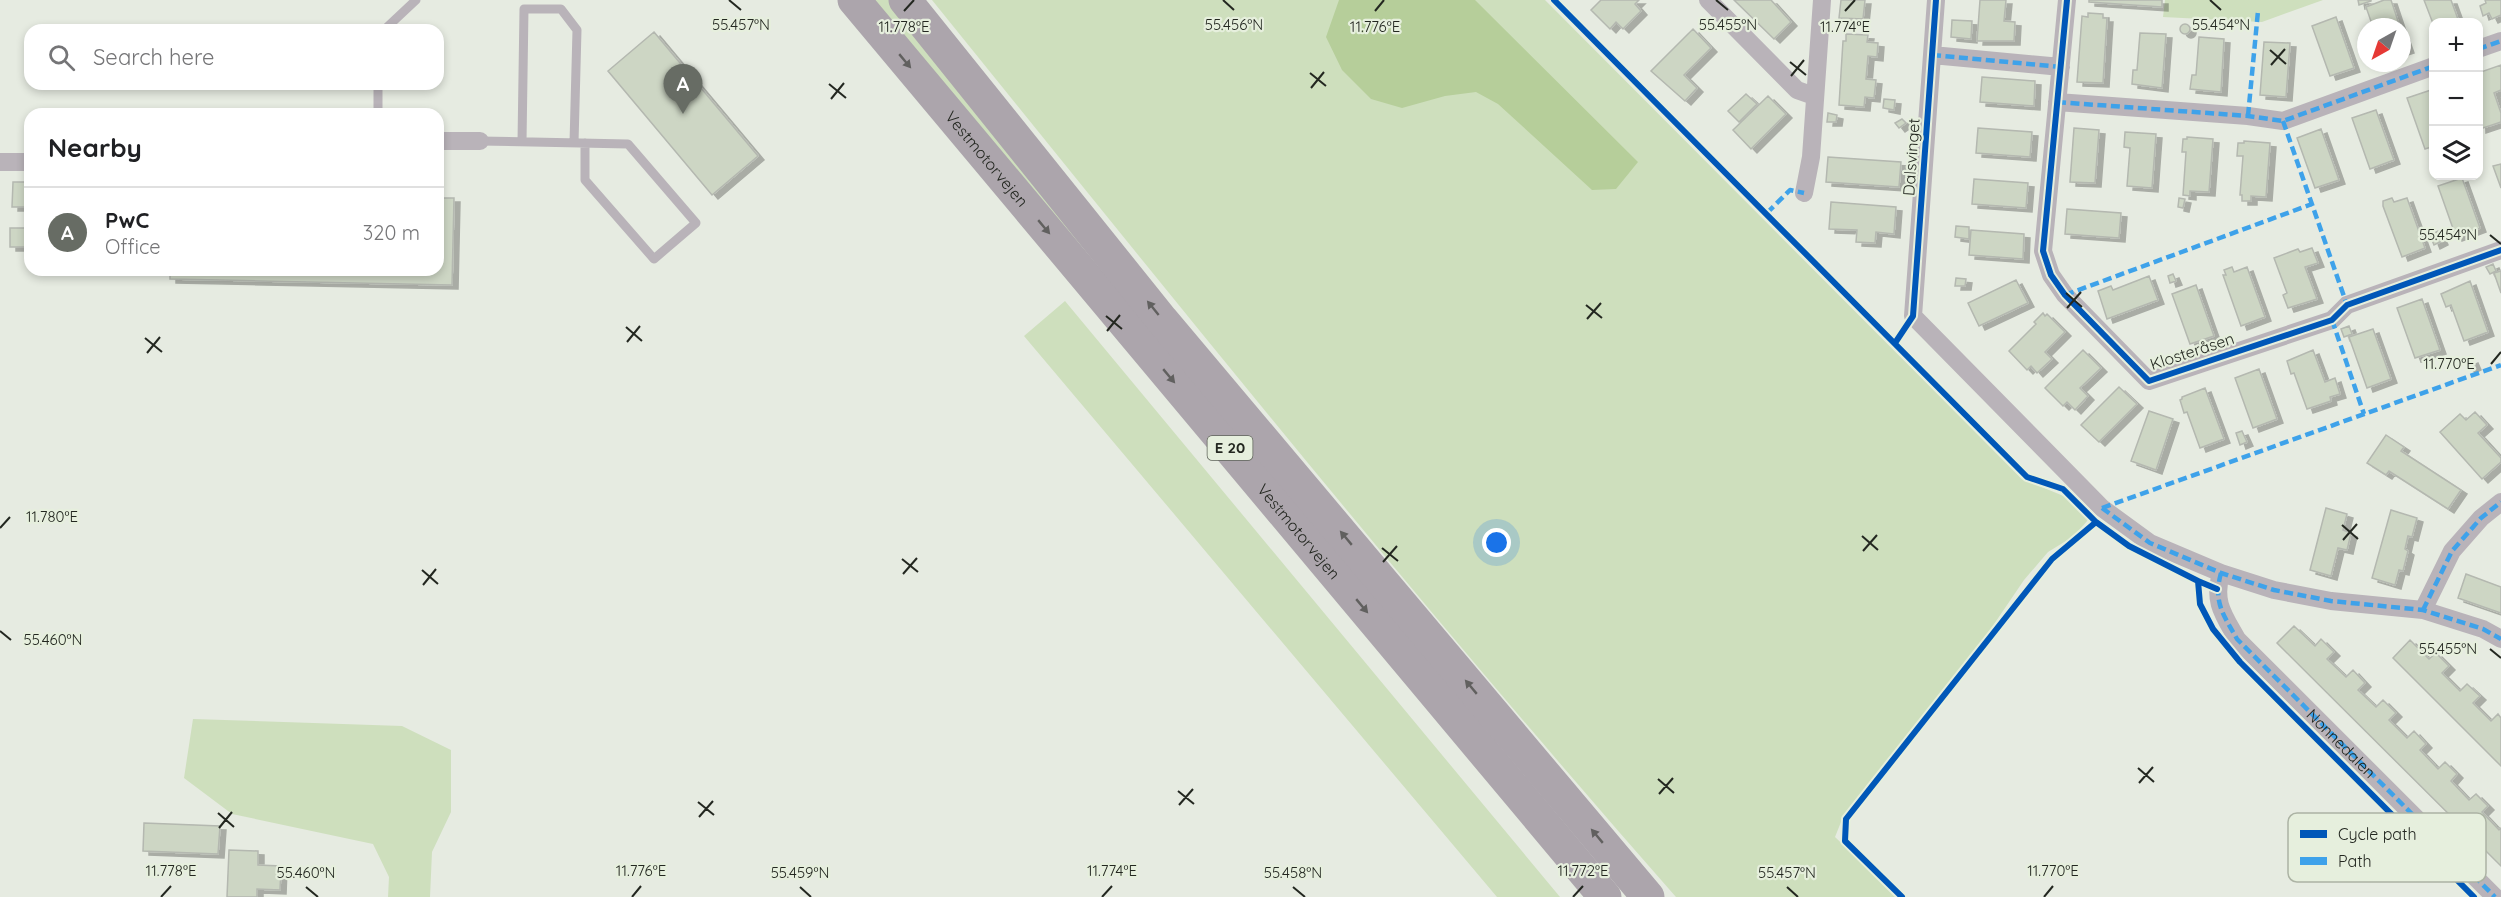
<!DOCTYPE html>
<meta charset="utf-8">
<style>
body{margin:0;font-family:Quicksand,sans-serif;background:#f6f6f6;color:#202124}
.controls{position:absolute;right:18px;top:18px;display:grid;overflow:hidden;border-radius:12px;box-shadow:0 3px 9px #0003}
.controls button{width:54px;height:54px;display:grid;place-items:center;padding:0;border:0;border-bottom:2px solid #e0e0e0;background:#fff;color:#202124;font:30px sans-serif}
.compass{position:absolute;left:2357px;top:18px;width:54px;height:54px;border-radius:50%;background:#fff;box-shadow:0 3px 9px #0003;rotate:220deg}
.you{position:absolute;left:1497px;top:543px;width:21px;height:21px;margin:-15px;border:4px solid #fff;border-radius:50%;background:#1a73e8;box-shadow:0 0 0 9px #1a73e833}
.badge{display:grid;place-items:center;width:39px;height:39px;border-radius:50%;background:#676c64;color:#fff;font-size:20px;font-weight:700}
.pin{position:absolute;translate:-50% -50px;filter:drop-shadow(0 2px 3px #0008)}
.pin::after{content:'';position:absolute;top:32px;width:21px;height:18px;background:inherit;clip-path:polygon(0 0,100% 0,50% 100%)}
.list{margin:0;padding:0;list-style:none}
h2{display:flex;justify-content:space-between;align-items:center;height:78px;margin:0;padding:0 24px;font-size:26px}
h2 small{font-size:20px;font-weight:400;color:#757577}
.list li{display:grid;grid-template-columns:39px 1fr auto;gap:18px;align-items:center;box-sizing:border-box;height:90px;padding:0 24px;border-top:2px solid #e0e0e0}
.list b{display:block;font-size:22px;white-space:nowrap}
.list p{margin:0;font-size:20px;white-space:nowrap;color:#757577}
.list em{font-size:20px;font-style:normal;color:#757577}
.icon{flex:none;width:33px;height:33px;fill:none;stroke:currentColor;stroke-width:2;stroke-linecap:round;stroke-linejoin:round}
.map{position:relative;flex:none;width:2501px;height:897px;overflow:hidden}
.search{position:absolute;background:#fff;box-shadow:0 3px 9px #0003;left:24px;top:24px;width:420px;height:66px;display:flex;align-items:center;gap:15px;box-sizing:border-box;padding:0 21px;border-radius:18px;color:#757577;font-size:22px}
.panel{position:absolute;background:#fff;box-shadow:0 3px 9px #0003;left:24px;top:108px;width:420px;height:168px;border-radius:18px}
.map>svg:first-child{display:block}
.green{fill:#cedfbd}
.water{fill:#b6ce9a}
.building{fill:#cdd6c4;stroke:#b4b8b0;stroke-width:1.5;filter:url(#shadow)}
.lines{fill:none;stroke-linecap:round;stroke-linejoin:round}
.lane{stroke:#b9b3b9;stroke-width:9}
.street{stroke:#b9b3b9;stroke-width:18}
.highway{stroke:#aca5ac;stroke-width:33}
.quiet{stroke:#3ea2ea;stroke-width:4.5;stroke-dasharray:9 4.5;stroke-linecap:butt}
.cycleway-casing{stroke:#e6efdd;stroke-width:10}
.cycleway{stroke:#0057b8;stroke-width:6}
.oneway{fill:#61605f}
.ticks{fill:none;stroke:#232720;stroke-width:2}
.labels{text-anchor:middle;stroke-width:4.5;stroke-linejoin:round;paint-order:stroke}
.shield{fill:#e6efdd;stroke:#5e6359;stroke-width:1.5}
.shield-label{font-size:15px;font-weight:bold;fill:#232720}
.street-label{font-size:16px;fill:#232720;stroke:#e6efdd}
.key{fill:#e6efdd;stroke:#acb3a4;stroke-width:1.5}
.key-label{font-size:16px;fill:#232720}
.ticks-label{font-size:15px;text-anchor:middle;fill:#232720;stroke:#e6efdd;stroke-width:4.5;stroke-linejoin:round;paint-order:stroke}
</style>
<div class="map">
<svg width="2501" height="897" viewBox="0 0 2501 897">
<defs>
<filter id="shadow"><feDropShadow dx="6" dy="4" stdDeviation="0" flood-color="#0004"/></filter>
</defs>
<rect width="100%" height="100%" fill="#e6ebe1"/>
<path class="green" d="M868,0h23l232,294z
M932,0h613l466,468 11,11 44,18 22,23 -14,16 -26,16 -24,28 -36,53 -147,189 -6,15 62,60h-221c-257,-292 -500,-595 -744,-897z
M2165,0h158l-61,22 -99,-5z
M1065,301l495,596h-63l-473,-561z
M193,719l209,7 49,24v62l-19,40 -2,45h-42l1,-20 -16,-33 -141,-30 -48,-36z"/>
<path class="water" d="M1339,0h136l163,162 -22,27 -24,1 -94,-86 -22,-12 -31,4 -43,12 -31,-9 -29,-29 -16,-33z"/>
<path class="building" d="M1601,0h38l-4,4 6,7 -18,18 -7,-7 -6,7 -19,-19z
M1734,0h37l20,22 -17,17z
M1841,0h24l-2,19 -24,-1z
M1980,0h26l-2,21 11,1 -1,19h-37z
M2089,0h73v7l-73,-5z
M2358,0h13v1l-12,4z
M2384,0h7l9,27h-27l-7,-20z
M2424,0h27l8,22h-25v4z
M2485,0h16v15l-9,4 -3,-6 -6,3 -3,-10 6,-3z
M2088,13l15,1v4h4l-4,65 -26,-1 5,-66 6,1z
M2336,17l18,51 -24,8 -18,-50z
M1952,20l20,1 -1,18 -20,-2z
M2180 29a5 5 0 1 1 10 0a5 5 0 1 1-10 0Z
M1693,29l18,19 -27,27 13,13 -12,13 -34,-30z
M654,32l104,124 -46,39 -104,-124z
M2402,32l6,17 -6,2z
M2140,33l26,1 -4,54 -30,-4 1,-14h4z
M1846,34l22,1 -1,7 11,1 -1,14 -9,-1 -2,23 10,1 -2,18 -9,-1 -1,10 -25,-2 4,-64h3z
M2199,37l25,2 -3,53 -31,-3 2,-14h4z
M2264,42l26,1 -4,54 -26,-2z
M2501,65v25l-7,3 7,20v9l-21,7 -2,-56z
M1982,77l53,4 -1,25 -54,-4z
M2431,90l3,7v49l-9,3 -18,-51z
M1746,94l11,10 -18,18 -11,-11z
M1768,96l18,18 -35,35 -18,-19z
M1884,99l11,1 -1,10 -11,-2z
M2376,110l18,50 -24,9 -18,-51z
M1828,113l9,2 -1,7h-9z
M1902,119l4,4 -7,5 -4,-5z
M1978,128l54,4 -2,25 -54,-4z
M2074,128l25,2 -4,53 -25,-1z
M2321,129l18,51 -24,8 -18,-50z
M2125,132l31,2 -4,54 -25,-2 3,-38 -6,-1z
M2187,137l26,2 -4,53 -19,-1v5l-7,-1 3,-43h-4l1,-13h4z
M2244,141l26,2 -4,54 -15,-1v5h-9v-6h-2l3,-39h-6l1,-13h6z
M1828,157l73,5 -2,25 -73,-5z
M2501,164v24l-8,-22z
M2462,178l18,50 -24,9 -18,-51z
M1974,179l54,4 -2,25 -54,-4z
M13,182h17v25h-18z
M438,198h16l-2,87 -282,-6v-9h268z
M2179,198l6,1 -2,9 -5,-1z
M2392,198l2,4 13,-4 18,50 -23,9 -19,-51v-5z
M1831,202l65,5 -2,27 -18,-2 -1,11 -19,-1 1,-12 -28,-1z
M2067,209l54,4 -2,25 -54,-4z
M1956,226l13,1v12l-14,-2z
M10,228h20v19h-20z
M1971,230l53,4 -1,25 -54,-4z
M2438,231l4,10 -8,4 -4,-10z
M2312,248l6,15 -13,4 12,32 -29,9 -5,-13 4,-2 -13,-35 24,-9 2,3z
M2493,264l3,7 -6,3 -4,-7z
M2232,267l2,5 13,-5 18,50 -24,9 -18,-51h3l-2,-5z
M2501,271v22l-7,-20z
M2173,274l3,7 -6,2 -2,-7z
M2149,276l9,24 -51,19 -9,-28 13,-5 2,4z
M1956,278l10,1 -1,7h-10z
M2016,280l12,23 -49,23 -11,-23z
M2470,281l18,51 -24,9 -13,-36 -5,2 -5,-13z
M2196,285l18,51 -24,8 -18,-50z
M2422,299l18,51 -25,8 -18,-50z
M2043,313l2,3 2,-2 18,18 -20,20 7,7 -15,14 -6,-7 -4,4 -18,-19 27,-27 -2,-2z
M2349,326l3,8 -8,3 -3,-8z
M2373,329l18,50 -24,9 -18,-51z
M2083,350l18,18 -21,20 8,8 -13,14 -8,-8 -4,4 -18,-18z
M2313,350l12,32 10,-4 5,16 -10,3 1,4 -24,8 -13,-36 -3,1 -4,-13z
M2472,359l3,7 -6,3 -4,-7z
M2259,369l18,50 -24,9 -18,-50z
M2119,387l18,17 -38,38 -18,-17z
M2205,388l19,51 -24,9 -13,-36 -3,1 -4,-13 2,-1v-2z
M2149,411l24,8 -17,51 -25,-9z
M2475,412l12,13 -9,8 23,25v4l-19,17 -42,-47 20,-18 6,6z
M2242,431l5,11 -7,3 -4,-12z
M2386,435l18,12 -3,4 60,39 -13,19 -59,-38 -3,4 -19,-12z
M2326,508l21,6 -4,16 8,3 -4,17 -9,-2 -7,28 -21,-6z
M2391,510l26,8 -5,19 -4,-1 -3,13 3,2 -5,20 -4,-1 -4,15 -23,-7z
M2466,574l35,13v26l-43,-15z
M2294,626l21,20 6,-7 13,13 -7,7 19,18 7,-7 12,13 -7,7 18,17 7,-7 13,13 -7,7 18,18 7,-7 12,13 -6,6 18,19 7,-7 12,12 -6,7 18,19 7,-6 12,12 -6,6 17,18 2,-2v38l-224,-223z
M2410,640l19,19 7,-6 13,13 -7,7 18,18 7,-7 13,12 -7,7 18,18 7,-7 3,4v48l-108,-108z
M144,823l76,3 -2,28 -75,-3z
M229,850l29,1v14l23,1 -1,24 -23,-1v8h-30z"/>
<g class="lines">
<path class="lane" d="M384,30l32,-30
M378,114v-30
M480,141l148,3 68,79 -42,36 -69,-79v-37
M522,142l2,-133h37l16,21 -3,113"/>
<path class="street" d="M1708,0l89,90 17,6
M1936,0l-23,316 189,192 48,35 71,30 53,17 57,11 92,9 60,19 18,10
M2067,0l-24,251 8,24 14,20 84,86 183,-61 15,-15 154,-55
M2478,49l23,-8
M1932,55l129,12
M2057,102l191,14 35,5 151,-55
M438,141h42
M0,162h30
M1804,193l7,-36 11,-157
M2221,573c-8,29 2,41 16,66l258,258
M2423,610l29,-59 29,-33 20,-16"/>
<g class="highway">
<path id="s1" d="M854,0l751,897"/>
<path d="M905,0l257,320 486,577"/>
</g>
<g class="quiet">
<path d="M2478,49l23,-8"/>
<path d="M1932,55l129,12"/>
<path d="M2057,102l191,14 35,5 151,-55"/>
<path d="M2248,116l10,-105"/>
<path d="M2283,121l64,184"/>
<path d="M1767,213l23,-23 14,3"/>
<path d="M2065,295l247,-91"/>
<path d="M2332,320l32,94"/>
<path d="M2102,508l48,35 71,30 53,17 57,11 92,9 60,19 18,10"/>
<path d="M2102,508l399,-143"/>
<path id="s2" d="M2221,573c-8,29 2,41 16,66l258,258"/>
<path d="M2423,610l29,-59 29,-33 20,-16"/>
</g>
<defs>
<path id="cycleway" d="M1554,0l473,477 36,12 33,33
M2067,0l-24,251 8,24 14,20 84,86 183,-61 15,-15 154,-55
M1895,343l18,-27 23,-316
M2217,589l-19,-8 2,23 13,25 27,33 234,235
M1902,897l-57,-56 1,-22 206,-260 44,-37 33,24 69,35"/>
</defs>
<use href="#cycleway" class="cycleway-casing"/>
<use href="#cycleway" class="cycleway"/>
</g>
<defs><path id="oneway-solid" d="M-6-.8H1V-3.2L6.5 0L1 3.2V.8H-6Z" transform="scale(1.5)"/></defs>
<g class="oneway">
<use href="#oneway-solid" transform="translate(905 61) rotate(50)"/>
<use href="#oneway-solid" transform="translate(1044 227) rotate(50)"/>
<use href="#oneway-solid" transform="translate(1153 308) rotate(-129)"/>
<use href="#oneway-solid" transform="translate(1169 376) rotate(50)"/>
<use href="#oneway-solid" transform="translate(1346 538) rotate(-130)"/>
<use href="#oneway-solid" transform="translate(1362 606) rotate(50)"/>
<use href="#oneway-solid" transform="translate(1471 687) rotate(-130)"/>
<use href="#oneway-solid" transform="translate(1597 836) rotate(-130)"/>
</g>
<path class="ticks" d="M729,0l12,10M1223,0l11,10M1716,0l12,10M2210,0l11,10M904,11l10,-11M1375,11l9,-11M1845,11l10,-11M2270,50l16,14M1790,62l16,13M2271,65l14,-16M1310,73l16,13M1791,76l13,-16M829,84l17,14M1311,88l13,-16M831,99l13,-16M2490,235l11,9M2066,293l16,14M1586,305l16,13M2067,308l14,-16M1106,316l16,13M1587,319l14,-16M626,327l16,14M1107,331l13,-16M145,338l17,14M627,342l13,-16M147,353l13,-16M2491,364l10,-12M2342,525l16,14M0,528l10,-11M1862,536l16,14M2343,540l14,-16M1382,548l16,13M1863,551l14,-16M902,559l16,13M1383,562l14,-16M422,570l16,14M903,574l14,-16M423,585l13,-16M0,631l11,9M2490,649l11,9M2138,768l16,14M1658,779l16,14M2139,783l14,-16M1178,791l16,13M1659,794l14,-16M698,802l16,13M1179,805l14,-16M218,813l16,14M699,817l14,-16M219,828l13,-16M306,887l12,10M800,887l11,10M1293,887l12,10M1787,887l11,10M161,897l10,-11M632,897l9,-11M1102,897l10,-11M1573,897l10,-11M2044,897l9,-11"/>
<g class="labels">
<rect class="shield" x="1207.5" y="436" width="45" height="24" rx="4.5"/>
<g class="shield-label">
<text x="1230" y="453">E 20</text>
</g>
<g class="street-label">
<text transform="translate(1911 157) rotate(-86)" y="6">Dalsvinget</text>
<text dy="6" stroke="none"><textPath href="#s1" startOffset="207">Vestmotorvejen</textPath></text>
<text transform="translate(2192 351) rotate(-18)" y="6">Klosteråsen</text>
<text dy="6" stroke="none"><textPath href="#s1" startOffset="693">Vestmotorvejen</textPath></text>
<text dy="6" stroke="none"><textPath href="#s2" startOffset="218">Nonnedalen</textPath></text>
</g>
</g>
<rect x="2288" y="813" width="198" height="69" rx="9" class="key"/>
<rect x="2300" y="830" width="27" height="8" fill="#0057b8"/>
<rect x="2300" y="857" width="27" height="8" fill="#3ea2ea"/>
<g class="key-label">
<text x="2338" y="840">Cycle path</text>
<text x="2338" y="867">Path</text>
</g>
<g class="ticks-label">
<text x="741" y="30">55.457°N</text>
<text x="1234" y="30">55.456°N</text>
<text x="1728" y="30">55.455°N</text>
<text x="2221" y="30">55.454°N</text>
<text x="904" y="32">11.778°E</text>
<text x="1375" y="32">11.776°E</text>
<text x="1845" y="32">11.774°E</text>
<text x="2448" y="240">55.454°N</text>
<text x="2449" y="369">11.770°E</text>
<text x="52" y="522">11.780°E</text>
<text x="53" y="645">55.460°N</text>
<text x="2448" y="654">55.455°N</text>
<text x="171" y="876">11.778°E</text>
<text x="641" y="876">11.776°E</text>
<text x="1112" y="876">11.774°E</text>
<text x="1583" y="876">11.772°E</text>
<text x="2053" y="876">11.770°E</text>
<text x="306" y="878">55.460°N</text>
<text x="800" y="878">55.459°N</text>
<text x="1293" y="878">55.458°N</text>
<text x="1787" y="878">55.457°N</text>
</g>
</svg>
<div class="controls">
<button>+</button>
<button>−</button>
<button><svg class="icon" aria-label="layers" viewBox="0 0 24 24"><path d="M12 4l9 5-9 5-9-5zM3 14l9 5 9-5"/></svg></button>
</div>
<svg class="compass" viewBox="-18 -18 36 36"><path d="M0-13l5 13h-10z" fill="#e53935"/><path d="M0 13l5-13h-10z" fill="#757577"/></svg>
<div class="you"></div>
<div class="pin badge" style="left:683px;top:114px">A</div>
<div class="search"><svg class="icon" aria-label="search" viewBox="0 0 24 24"><circle cx="10" cy="10" r="6"/><path d="M15 15l6 6"/></svg>Search here</div>
<section class="panel">
<h2>Nearby<small></small></h2>
<ul class="list">
<li><span class="badge">A</span><div><b>PwC</b><p>Office</p></div><em>320 m</em></li>
</ul>
</section>
</div>
